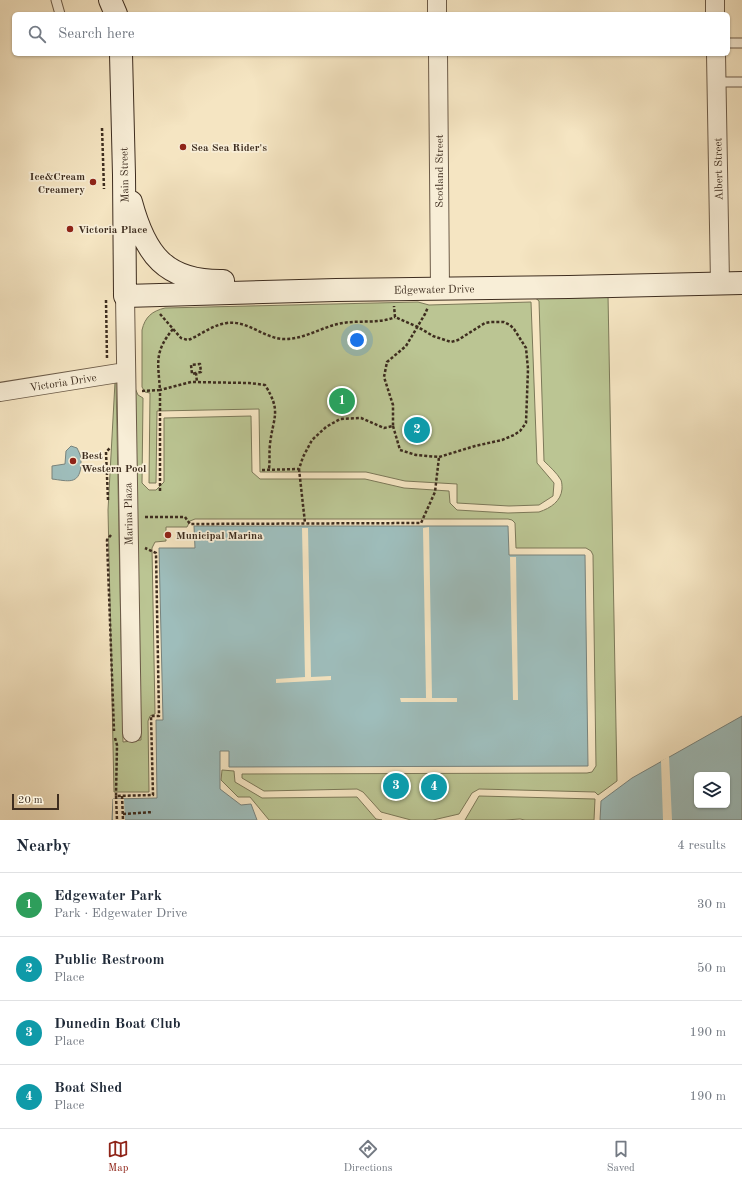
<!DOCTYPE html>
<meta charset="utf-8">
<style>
body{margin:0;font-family:"Old Standard TT",serif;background:#f2f2f3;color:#1f2937}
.controls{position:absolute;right:12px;bottom:12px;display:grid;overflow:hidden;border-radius:6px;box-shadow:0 1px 3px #0004}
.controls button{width:36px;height:36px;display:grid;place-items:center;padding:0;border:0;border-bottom:1px solid #e0e1e3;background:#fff;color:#1f2937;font:20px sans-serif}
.scale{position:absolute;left:12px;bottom:10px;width:47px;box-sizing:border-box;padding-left:4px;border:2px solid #3e2d1f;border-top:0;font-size:11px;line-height:14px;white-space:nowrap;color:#3e2d1f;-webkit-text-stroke:3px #f8eed7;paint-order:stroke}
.you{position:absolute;left:357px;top:340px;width:14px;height:14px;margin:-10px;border:3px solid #fff;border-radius:50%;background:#1a73e8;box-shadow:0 0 0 6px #1a73e833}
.badge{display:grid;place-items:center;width:26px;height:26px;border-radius:50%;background:#8f2418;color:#fff;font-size:13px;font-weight:700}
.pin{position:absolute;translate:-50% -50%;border:2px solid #fff;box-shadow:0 1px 4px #0006}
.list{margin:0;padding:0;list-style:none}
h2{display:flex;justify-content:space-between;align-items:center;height:52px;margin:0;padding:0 16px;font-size:17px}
h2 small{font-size:13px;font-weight:400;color:#747a83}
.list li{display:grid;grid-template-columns:26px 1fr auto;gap:12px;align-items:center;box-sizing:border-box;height:64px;padding:0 16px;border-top:1px solid #e0e1e3}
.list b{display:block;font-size:15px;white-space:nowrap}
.list p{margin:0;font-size:13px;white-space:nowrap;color:#747a83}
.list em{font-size:13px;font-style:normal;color:#747a83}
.icon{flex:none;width:22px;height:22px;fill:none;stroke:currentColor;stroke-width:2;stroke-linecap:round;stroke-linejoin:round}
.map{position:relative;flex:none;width:742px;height:820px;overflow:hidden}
.search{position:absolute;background:#fff;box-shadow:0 1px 3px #0004;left:12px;right:12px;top:12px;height:44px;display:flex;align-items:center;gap:10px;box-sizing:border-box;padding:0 14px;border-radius:6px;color:#747a83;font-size:15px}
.sheet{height:308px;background:#fff}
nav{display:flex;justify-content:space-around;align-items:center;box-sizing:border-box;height:56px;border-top:1px solid #e0e1e3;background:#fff;font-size:11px;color:#747a83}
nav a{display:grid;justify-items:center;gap:2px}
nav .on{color:#8f2418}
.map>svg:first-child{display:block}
.green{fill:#bbc593;stroke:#7c7959}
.water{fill:#9ebdbb;stroke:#78837d;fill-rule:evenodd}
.pier{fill:#f5e5c2}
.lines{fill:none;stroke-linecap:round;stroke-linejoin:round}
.lane-casing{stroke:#6c5b48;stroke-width:11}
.street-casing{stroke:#6c5b48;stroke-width:20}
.secondary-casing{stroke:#3e2d1f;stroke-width:24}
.path{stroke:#3e2d1f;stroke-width:2.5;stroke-dasharray:3 2;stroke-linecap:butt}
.lane{stroke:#f8eed7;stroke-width:9}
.street{stroke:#f8eed7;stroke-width:18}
.secondary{stroke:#f8eed7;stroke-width:22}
.poi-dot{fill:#8f2418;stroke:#f8eed7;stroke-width:1.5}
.labels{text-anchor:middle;stroke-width:3.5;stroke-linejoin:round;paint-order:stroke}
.poi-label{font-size:11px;font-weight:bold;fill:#3e2d1f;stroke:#f8eed7;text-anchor:start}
.street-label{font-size:11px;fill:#3e2d1f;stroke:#f8eed7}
</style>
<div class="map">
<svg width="742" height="820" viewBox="0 0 742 820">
<rect width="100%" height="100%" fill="#f5e5c2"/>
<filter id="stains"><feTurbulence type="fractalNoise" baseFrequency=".005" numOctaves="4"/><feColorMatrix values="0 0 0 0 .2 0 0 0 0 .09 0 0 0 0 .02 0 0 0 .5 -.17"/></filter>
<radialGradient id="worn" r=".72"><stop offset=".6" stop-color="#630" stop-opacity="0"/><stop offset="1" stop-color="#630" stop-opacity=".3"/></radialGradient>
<path class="green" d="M608,295l9,486 -19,14 -3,-3 -116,-3 -7,4 -13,21 -26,6h-22l-30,-8 -18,-20 -6,-3 -93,2 -22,-13v-4l345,-1 5,-1 4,-6 -3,-211 -2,-4 -5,-3h-70l-1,-25 -3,-3 -4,-1h-313l-5,2 -3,6h-21v14l-11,1 -3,6 3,166 -5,2 -2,5 1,71h-35l-6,-282 7,-128 1,-1 7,361 18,-2 -6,-352 3,7 5,3 -1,85 7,7h7l8,-8v-64l87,-2 1,56 8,7h105l39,9 45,3 1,12 7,7 51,3 31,-1c12,-4 22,-11 23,-23 0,-4 0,-6 -1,-9 -4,-7 -12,-14 -17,-19l-5,-160 -6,-5z
M418,302l11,3 102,-3 6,161 17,20 -1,13 -14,9 -30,1 -52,-3v-19l-52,-3 -39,-9h-106l-1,-63 -102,2 -1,72h-7l1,-90 -5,-1 -3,-5v-57c3,-13 10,-19 23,-22z
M222,770l12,1 1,11 27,16 95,-1 19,22 6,1h-113l-19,-23h-12l-17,-17z
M479,796l116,3 -1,21h-69l-5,-1 -15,1h-40z"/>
<path class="water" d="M71,446l6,2c4,8 4,9 4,18 -2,19 -13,15 -29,13v-13l13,-2 1,-13z
M194,526h314l1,29h76l3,211 -359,1v-16h-9v38l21,16 10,-1 6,16h-145l1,-21 44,-1 -1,-78h7l-4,-172h36z
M742,716v104h-142l1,-19 31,-23zM697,775h30v30h-30z"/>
<path class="pier" d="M429,527l3,171h25v4h-56l-1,-4h26l-3,-170z
M302,528h6l3,149 20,-1v4l-55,3v-4l29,-2z
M510,557h6l2,143h-5z
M669,756l3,64h-9l-2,-59z
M113,799h11l1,21h-12z"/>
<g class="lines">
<defs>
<path id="lane" d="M56,0l4,14
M728,43h14
M717,82h25"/>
<path id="street" d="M437,0v14
M715,0v14
M438,54l2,235
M716,54l4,229
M125,296l7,437
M0,392l125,-20"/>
<path id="secondary" d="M110,0l6,14
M121,54l3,121 1,121 211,-6 233,-3 173,-4
M131,202c14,52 34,80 92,79"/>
</defs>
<use href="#lane" class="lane-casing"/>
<use href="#street" class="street-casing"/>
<use href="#secondary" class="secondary-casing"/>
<path class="path" d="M102,128l2,61
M106,300l1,59
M160,314l21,24 7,2c13,-5 24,-15 39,-17 21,-3 37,16 58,16 21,0 38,-13 58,-16 18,-3 36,1 52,-6
M196,373l-4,1 -1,-9 9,-1 1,8 -5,1 1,9
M142,391l18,-1c-2,-28 -6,-38 13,-61
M393,426l7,24 16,5 23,2 36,-11 27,-6 12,-5 6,-4 6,-8 2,-54 -2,-21 -12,-19 -4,-4 -6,-3h-13l-6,1 -27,17 -7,2 -18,-6 -15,-9 -23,-10 -1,-11
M299,469l6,54
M262,470l37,-1 4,-12 9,-17 14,-13 14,-8 21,-1 23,10 9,-2v-21l-9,-28 3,-15 19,-16 19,-32 3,-7
M160,491v-101l31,-8 58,1 16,2c17,27 8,32 5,59 -1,9 0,17 -1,25
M108,500l-2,-48 4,-4
M145,517h40l5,7 231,-1 14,-31 4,-35
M111,535l-4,5 7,191
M115,738l2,7 -1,51 37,-1 -2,-79h8l-3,-163 -11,-5
M116,796l1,24
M122,796l1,24
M123,814l30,-2"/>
<use href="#lane" class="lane"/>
<use href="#street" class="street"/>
<use href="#secondary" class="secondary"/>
</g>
<g class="poi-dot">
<circle cx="183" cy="147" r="4"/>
<circle cx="93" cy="182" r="4"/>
<circle cx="70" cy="229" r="4"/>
<circle cx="73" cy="461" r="4"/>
<circle cx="168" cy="535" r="4"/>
</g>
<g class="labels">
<g class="poi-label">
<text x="191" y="151">Sea Sea Rider's</text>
<text x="85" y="180" text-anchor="end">Ice&amp;Cream<tspan x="85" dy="13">Creamery</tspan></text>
<text x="78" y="233">Victoria Place</text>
<text x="81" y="459">Best<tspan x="81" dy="13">Western Pool</tspan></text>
<text x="176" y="539">Municipal Marina</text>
</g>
<g class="street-label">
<text transform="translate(718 169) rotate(-91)" y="4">Albert Street</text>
<text transform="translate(439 171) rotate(-90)" y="4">Scotland Street</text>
<text transform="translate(124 175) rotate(-91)" y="4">Main Street</text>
<text transform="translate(434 289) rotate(-1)" y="4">Edgewater Drive</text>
<text transform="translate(63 382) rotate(-9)" y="4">Victoria Drive</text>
<text transform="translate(128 514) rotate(-91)" y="4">Marina Plaza</text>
</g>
</g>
<rect width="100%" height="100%" filter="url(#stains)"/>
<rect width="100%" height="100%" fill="url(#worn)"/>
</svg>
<div class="controls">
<button><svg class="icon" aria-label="layers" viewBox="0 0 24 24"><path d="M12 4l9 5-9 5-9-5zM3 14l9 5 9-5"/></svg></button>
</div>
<div class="scale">20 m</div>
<div class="you"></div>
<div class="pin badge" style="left:342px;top:401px;background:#2e9e5b">1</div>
<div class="pin badge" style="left:417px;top:430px;background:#0f9aa8">2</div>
<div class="pin badge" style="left:396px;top:786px;background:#0f9aa8">3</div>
<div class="pin badge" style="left:434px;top:787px;background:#0f9aa8">4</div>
<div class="search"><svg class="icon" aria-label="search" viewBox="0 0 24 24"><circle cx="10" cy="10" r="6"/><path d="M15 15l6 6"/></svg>Search here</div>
</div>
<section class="sheet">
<h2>Nearby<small>4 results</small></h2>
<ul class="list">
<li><span class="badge" style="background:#2e9e5b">1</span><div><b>Edgewater Park</b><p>Park · Edgewater Drive</p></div><em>30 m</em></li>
<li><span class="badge" style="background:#0f9aa8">2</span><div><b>Public Restroom</b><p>Place</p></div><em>50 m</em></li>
<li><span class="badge" style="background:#0f9aa8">3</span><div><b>Dunedin Boat Club</b><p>Place</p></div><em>190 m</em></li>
<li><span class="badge" style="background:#0f9aa8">4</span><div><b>Boat Shed</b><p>Place</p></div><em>190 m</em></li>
</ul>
</section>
<nav>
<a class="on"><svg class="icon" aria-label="map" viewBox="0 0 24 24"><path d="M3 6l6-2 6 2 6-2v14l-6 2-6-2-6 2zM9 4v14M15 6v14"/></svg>Map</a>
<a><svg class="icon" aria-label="directions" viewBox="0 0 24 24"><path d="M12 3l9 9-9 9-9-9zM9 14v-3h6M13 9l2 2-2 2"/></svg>Directions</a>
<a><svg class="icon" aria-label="saved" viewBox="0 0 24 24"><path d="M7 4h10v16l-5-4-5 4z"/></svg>Saved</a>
</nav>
